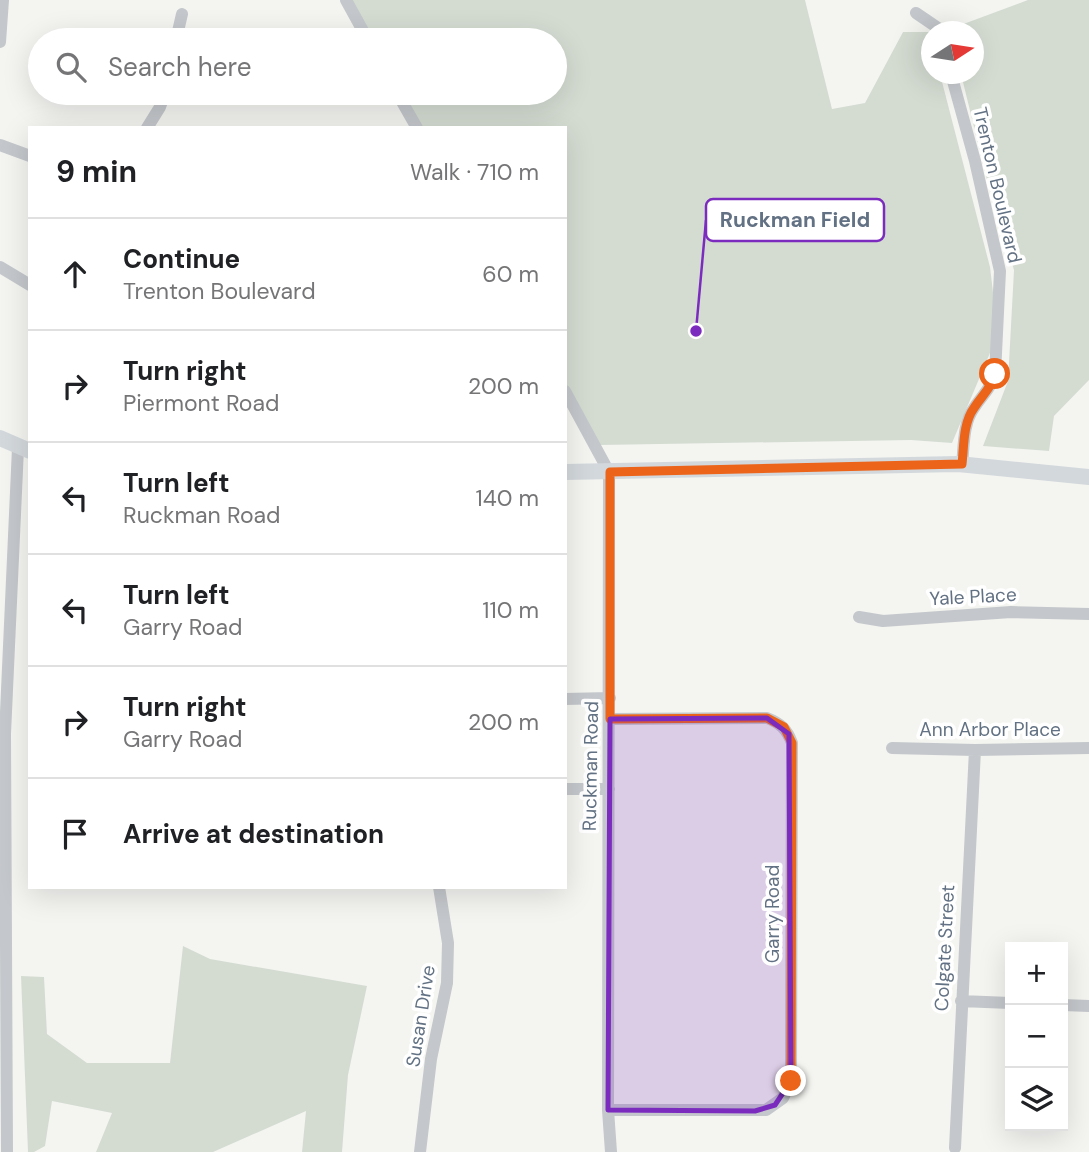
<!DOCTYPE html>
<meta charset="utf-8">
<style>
body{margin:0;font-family:"DM Sans",sans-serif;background:#f2f2f2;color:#202124}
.controls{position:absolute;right:21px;bottom:21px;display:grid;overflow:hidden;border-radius:0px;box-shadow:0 7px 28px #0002}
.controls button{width:63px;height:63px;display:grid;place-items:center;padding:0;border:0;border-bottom:2px solid #e0e0e0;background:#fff;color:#202124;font:35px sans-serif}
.compass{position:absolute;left:921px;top:21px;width:63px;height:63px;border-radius:50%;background:#fff;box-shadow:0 7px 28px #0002;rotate:78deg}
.stop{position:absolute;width:21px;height:21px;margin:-16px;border:5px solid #eb641a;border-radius:50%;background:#fff}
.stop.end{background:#eb641a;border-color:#fff;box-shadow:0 2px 7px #0008}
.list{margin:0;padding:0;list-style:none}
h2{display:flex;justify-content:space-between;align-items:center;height:91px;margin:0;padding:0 28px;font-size:30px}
h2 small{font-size:23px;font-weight:400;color:#757577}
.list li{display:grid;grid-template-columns:46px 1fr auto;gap:21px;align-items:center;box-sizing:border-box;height:112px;padding:0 28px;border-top:2px solid #e0e0e0}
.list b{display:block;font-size:26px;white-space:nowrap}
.list p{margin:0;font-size:23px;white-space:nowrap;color:#757577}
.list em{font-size:23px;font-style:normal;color:#757577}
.icon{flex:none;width:38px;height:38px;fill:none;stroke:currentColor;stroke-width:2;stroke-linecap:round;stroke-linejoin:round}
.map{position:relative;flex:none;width:1089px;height:1152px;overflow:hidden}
.search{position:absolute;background:#fff;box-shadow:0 7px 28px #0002;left:28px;top:28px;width:539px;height:77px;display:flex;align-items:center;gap:18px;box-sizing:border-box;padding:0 24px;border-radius:38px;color:#757577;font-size:26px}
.panel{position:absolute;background:#fff;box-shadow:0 7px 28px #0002;left:28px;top:126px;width:539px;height:763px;border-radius:0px}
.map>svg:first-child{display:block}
.green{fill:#d4dcd2}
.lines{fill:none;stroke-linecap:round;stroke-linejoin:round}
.minor{stroke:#c4c7cb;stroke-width:12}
.major{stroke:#d3d8dc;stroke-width:16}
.route{stroke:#eb641a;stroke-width:9}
.marked{fill:#7b2cbf;fill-opacity:0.2;stroke:#7b2cbf;stroke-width:5;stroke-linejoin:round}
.labels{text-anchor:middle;stroke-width:7;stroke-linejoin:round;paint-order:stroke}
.street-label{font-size:19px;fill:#627183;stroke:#fff}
.leader{fill:none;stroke:#7b2cbf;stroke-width:2.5}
.callout-dot{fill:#7b2cbf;stroke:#fff;stroke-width:2.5}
.callout{fill:#fff;stroke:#7b2cbf;stroke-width:2.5}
.callout-label{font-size:21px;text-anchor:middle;font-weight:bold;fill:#627183}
</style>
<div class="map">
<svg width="1089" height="1152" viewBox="0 0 1089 1152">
<rect width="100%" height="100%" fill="#f4f5f1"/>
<path class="green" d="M345,0h460l27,109 33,-6 38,-71h26l2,9 1,33h8l50,193 8,67 -46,109 -41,-3 -311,5 -35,-60v-257h-147l-20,-35h157v-53h-187z
M1028,0h61v380l-35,36 -5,35 -66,-5 25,-65 6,-111 -28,-94 -25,-102h13v-42l-23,-1 -1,-2z
M183,946l27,13 157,27 -19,89 -6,77h-40l4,-41 -93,41h-117l16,-39 -60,-12 -7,45 -11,6h-6l-7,-176 23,1 3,57 40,29h83z"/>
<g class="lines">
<path class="minor" d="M346,0l22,40
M916,13l22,15 1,4
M176,40l6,-26
M0,42l3,-42
M951,74l24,87 25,110 -5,103c-5,16 -12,20 -21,34 -11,15 -10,38 -12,57
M397,93l20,35
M147,128l13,-21 5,-14
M0,145l30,11
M0,267l30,18
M565,391l44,81 -1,638 3,42
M859,617l24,4 128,-9 78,2
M565,699l45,-1
M892,748l83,2 114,-2
M565,789h44
M961,1001l49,2
M1063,1005l26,1
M608,1110h158l17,-12 8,-17 1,-338c-5,-14 -12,-20 -25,-25l-157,1
M955,1148l20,-398
M7,1152l-2,-418 13,-286
M420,1152l11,-93 16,-76 1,-40 -9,-56"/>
<path class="major" d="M0,438l30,13
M565,472l393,-8 131,13"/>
</g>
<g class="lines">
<path class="route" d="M791,1081l1,-338 -8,-16 -17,-9 -157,1v-247l352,-8c2,-18 1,-41 12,-56 9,-14 16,-18 21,-34"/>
</g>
<path class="marked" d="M767,718l22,16 2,347 -16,24 -20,6 -147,-1 2,-391z"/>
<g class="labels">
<g class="street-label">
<text transform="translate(998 185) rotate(77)" y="7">Trenton Boulevard</text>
<text transform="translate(973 596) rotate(-3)" y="7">Yale Place</text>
<text x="990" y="736">Ann Arbor Place</text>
<text transform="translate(590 766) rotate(-89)" y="7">Ruckman Road</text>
<text transform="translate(772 914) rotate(-90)" y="7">Garry Road</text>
<text transform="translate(944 948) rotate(-87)" y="7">Colgate Street</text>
<text transform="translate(420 1016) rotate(-81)" y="7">Susan Drive</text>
</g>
</g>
<path class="leader" d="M696 331L706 220"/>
<circle class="callout-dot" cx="696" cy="331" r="7"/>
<rect class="callout" x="706" y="199" width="178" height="42" rx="7"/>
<g class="callout-label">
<text x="795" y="227">Ruckman Field</text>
</g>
</svg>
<div class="controls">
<button>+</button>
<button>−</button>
<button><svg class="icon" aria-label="layers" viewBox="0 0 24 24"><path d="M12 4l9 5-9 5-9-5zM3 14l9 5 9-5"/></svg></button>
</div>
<svg class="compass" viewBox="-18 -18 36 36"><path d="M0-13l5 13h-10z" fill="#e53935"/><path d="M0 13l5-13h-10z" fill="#757577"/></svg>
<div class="stop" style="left:995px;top:374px"></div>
<div class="stop end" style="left:791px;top:1081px"></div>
<div class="search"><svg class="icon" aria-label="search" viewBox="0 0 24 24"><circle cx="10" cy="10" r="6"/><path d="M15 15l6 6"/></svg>Search here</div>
<section class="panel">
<h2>9 min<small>Walk · 710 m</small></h2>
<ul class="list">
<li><svg class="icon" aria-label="ahead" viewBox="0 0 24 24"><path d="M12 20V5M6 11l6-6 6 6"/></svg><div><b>Continue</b><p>Trenton Boulevard</p></div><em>60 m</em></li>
<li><svg class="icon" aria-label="right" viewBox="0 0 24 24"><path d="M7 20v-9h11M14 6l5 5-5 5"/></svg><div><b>Turn right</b><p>Piermont Road</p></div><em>200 m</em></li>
<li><svg class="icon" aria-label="left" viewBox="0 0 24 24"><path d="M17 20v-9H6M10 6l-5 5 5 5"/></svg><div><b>Turn left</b><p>Ruckman Road</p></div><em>140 m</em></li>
<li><svg class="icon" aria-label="left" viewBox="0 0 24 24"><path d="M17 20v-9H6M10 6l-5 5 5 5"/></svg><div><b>Turn left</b><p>Garry Road</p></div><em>110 m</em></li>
<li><svg class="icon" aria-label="right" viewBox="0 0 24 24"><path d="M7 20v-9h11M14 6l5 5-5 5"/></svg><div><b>Turn right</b><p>Garry Road</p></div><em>200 m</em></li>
<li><svg class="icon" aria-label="arrive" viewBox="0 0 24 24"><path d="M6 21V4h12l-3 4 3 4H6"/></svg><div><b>Arrive at destination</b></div></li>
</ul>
</section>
</div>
